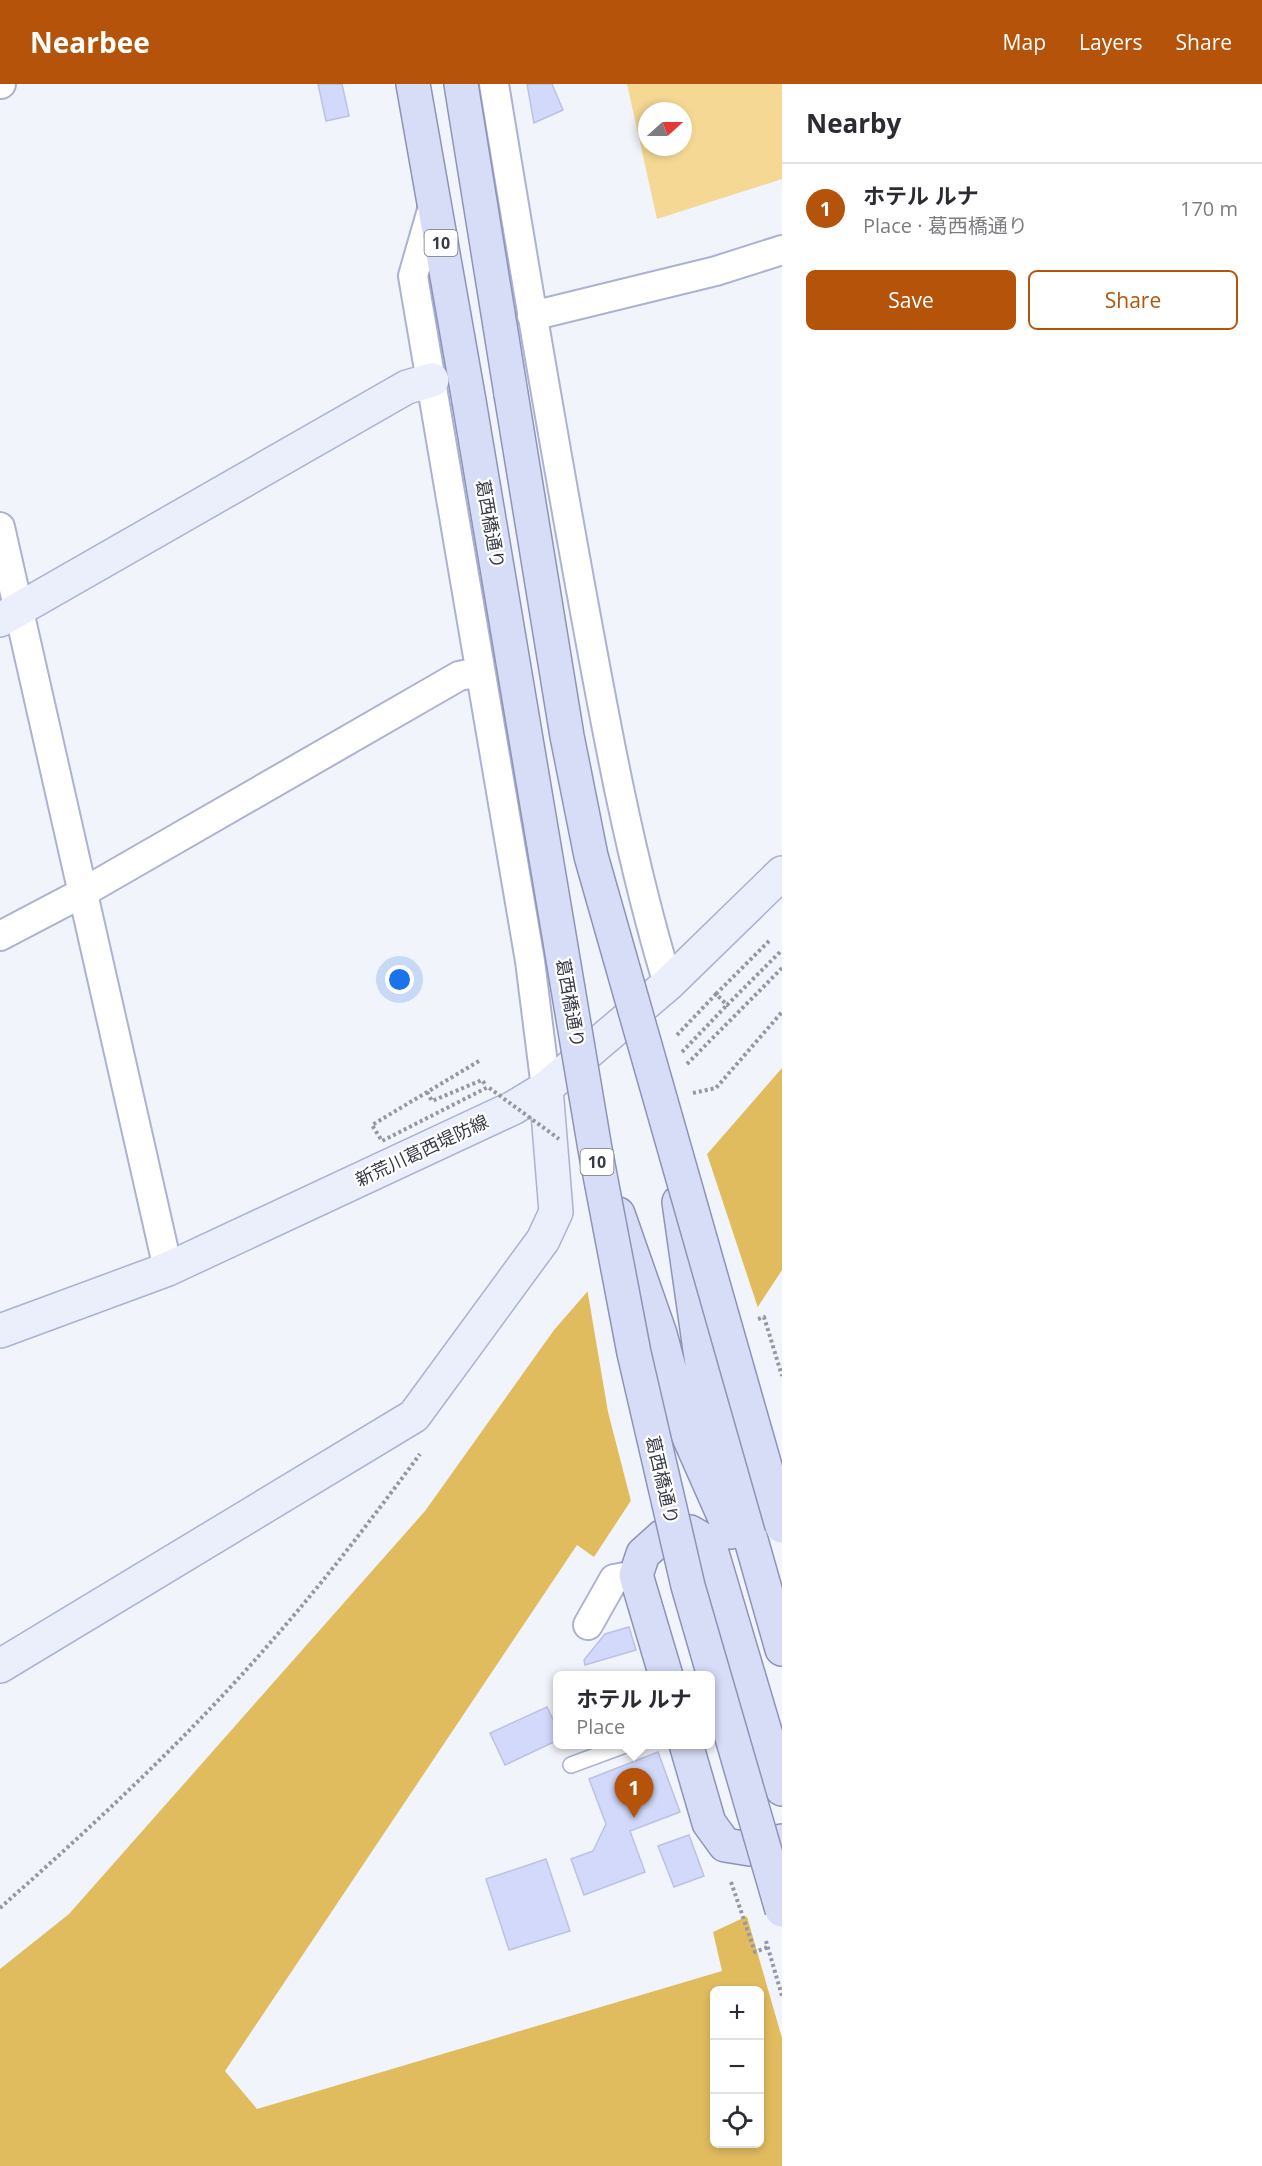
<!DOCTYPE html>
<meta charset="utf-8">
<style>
body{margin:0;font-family:"Open Sans","Noto Sans JP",sans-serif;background:#f2f2f3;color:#2b2b33}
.controls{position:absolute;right:18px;bottom:18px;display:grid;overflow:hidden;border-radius:9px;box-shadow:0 3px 9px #0003}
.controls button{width:54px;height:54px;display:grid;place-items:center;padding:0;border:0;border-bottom:2px solid #e1e1e2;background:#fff;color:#2b2b33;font:30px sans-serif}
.compass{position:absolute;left:638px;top:18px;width:54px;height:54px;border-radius:50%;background:#fff;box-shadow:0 3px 9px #0003;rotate:69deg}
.you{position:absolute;left:400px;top:896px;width:21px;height:21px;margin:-15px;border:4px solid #fff;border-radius:50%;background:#1a73e8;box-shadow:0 0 0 9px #1a73e833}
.badge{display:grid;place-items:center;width:39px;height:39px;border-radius:50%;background:#b45309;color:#fff;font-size:20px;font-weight:700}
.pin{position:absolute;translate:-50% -50px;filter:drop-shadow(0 2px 3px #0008)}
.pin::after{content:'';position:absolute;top:32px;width:21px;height:18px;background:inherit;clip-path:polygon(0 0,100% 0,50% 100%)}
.popup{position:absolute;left:553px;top:1587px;width:162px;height:78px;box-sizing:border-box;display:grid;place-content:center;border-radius:9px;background:#fff;filter:drop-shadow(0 2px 4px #0005);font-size:20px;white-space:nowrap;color:#7c7c81}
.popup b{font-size:22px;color:#2b2b33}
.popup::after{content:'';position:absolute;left:50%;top:100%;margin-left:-12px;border:12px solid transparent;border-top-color:#fff}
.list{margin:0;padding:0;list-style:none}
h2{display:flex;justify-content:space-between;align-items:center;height:78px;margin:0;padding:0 24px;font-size:26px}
h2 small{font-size:20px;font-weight:400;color:#7c7c81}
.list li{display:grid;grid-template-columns:39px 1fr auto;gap:18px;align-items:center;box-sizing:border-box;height:90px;padding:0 24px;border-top:2px solid #e1e1e2}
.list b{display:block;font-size:22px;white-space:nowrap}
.list p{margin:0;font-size:20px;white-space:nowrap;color:#7c7c81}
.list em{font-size:20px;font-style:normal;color:#7c7c81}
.actions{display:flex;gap:12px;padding:18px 24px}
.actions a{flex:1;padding:14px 0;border:2px solid #b45309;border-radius:9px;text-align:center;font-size:21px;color:#b45309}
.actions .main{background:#b45309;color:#fff}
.icon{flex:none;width:33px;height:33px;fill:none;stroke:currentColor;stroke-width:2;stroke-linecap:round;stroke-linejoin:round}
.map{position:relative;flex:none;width:782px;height:2082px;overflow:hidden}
header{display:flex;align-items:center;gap:36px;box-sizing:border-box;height:84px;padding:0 30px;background:#b45309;color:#fff}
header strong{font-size:28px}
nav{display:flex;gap:33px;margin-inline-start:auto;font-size:21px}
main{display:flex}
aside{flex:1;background:#fff}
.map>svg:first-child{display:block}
.green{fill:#f4d894;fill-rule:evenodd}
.water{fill:#e1bc5f;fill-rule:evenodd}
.pier{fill:#f2f4fb}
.building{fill:#d2d9fb;stroke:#bbc2e3;stroke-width:1.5}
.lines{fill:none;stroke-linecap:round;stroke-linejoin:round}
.lane-casing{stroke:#abb2d2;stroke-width:18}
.street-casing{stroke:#abb2d2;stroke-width:32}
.secondary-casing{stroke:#abb2d2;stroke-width:36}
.primary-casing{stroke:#8d94b6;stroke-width:36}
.path{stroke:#9598a2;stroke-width:4;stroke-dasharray:3 3;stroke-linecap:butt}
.lane{stroke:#fff;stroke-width:15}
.street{stroke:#fff;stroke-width:28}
.secondary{stroke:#ebeefb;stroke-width:33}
.primary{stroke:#d7dcf7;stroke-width:33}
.primary-bridge-casing{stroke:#8d94b6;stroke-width:36;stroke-linecap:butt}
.path-bridge{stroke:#9598a2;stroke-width:4;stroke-dasharray:3 3;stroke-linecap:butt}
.primary-bridge{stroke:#d7dcf7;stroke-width:33}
.labels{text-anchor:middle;stroke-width:4.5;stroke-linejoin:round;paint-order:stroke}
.shield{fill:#fff;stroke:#73757e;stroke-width:1.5}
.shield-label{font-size:16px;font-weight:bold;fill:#373a47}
.street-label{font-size:18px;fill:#373a47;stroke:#fff}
</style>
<header>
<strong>Nearbee</strong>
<nav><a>Map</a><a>Layers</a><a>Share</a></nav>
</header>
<main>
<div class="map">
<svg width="782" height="2082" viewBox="0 0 782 2082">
<rect width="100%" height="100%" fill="#f2f4fb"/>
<path class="green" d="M627,0h155v95l-125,40zM647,27h36v36h-36z"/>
<path class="water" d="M782,984v202l-188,287 -17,-12 -352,526 32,38 465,-138 -9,-39 69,-32v266h-782v-197l69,-55 356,-403 129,-181zM714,1906h46v154h-46z"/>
<path class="pier" d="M706,1067l53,160 -127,194 -24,-93 -21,-124z
M782,1813v141l-36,-125z"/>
<path class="building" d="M318,0h24l7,32 -23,5z
M527,0h25l11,26 -29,13z
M629,1543l7,23 -51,15 -1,-5 21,-26z
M547,1623l11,23v10l-53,25 -15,-32z
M658,1668l22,60 -50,19 15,41 -61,23 -13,-36 22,-8 13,-27 -17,-45z
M689,1751l15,41 -30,11 -16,-41z
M546,1775l24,72 -61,19 -23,-71z"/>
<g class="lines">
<defs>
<path id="lane" d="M571,1681l57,-21"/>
<path id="street" d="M0,0h1
M494,0c27,165 55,330 85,495 25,136 49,273 89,405
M434,119l-21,73 117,685 16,127
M532,232l184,-45 66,-21
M0,443l168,742
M0,852l82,-43 377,-217 20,-4
M588,1541l26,-46 22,-4"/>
<path id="secondary" d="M0,536l407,-233 25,-7
M0,1247l168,-62 345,-161 33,-20 122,-104 114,-111
M0,1582l414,-250 129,-176 13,-28 -10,-124"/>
<path id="primary" d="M413,0l56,317
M461,0l50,310
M679,1118l24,169 79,278
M618,1130l42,120 25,94 46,104
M666,1592l-30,-101 7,-21 20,-18 27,-4 19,11 73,246
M686,1660l23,79 16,22 25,4 32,-8"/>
</defs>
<use href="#lane" class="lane-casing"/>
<use href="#street" class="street-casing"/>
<use href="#secondary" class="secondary-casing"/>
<use href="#primary" class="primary-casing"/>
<path class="path" d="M716,910l54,-54
M677,951l39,-41 11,11 55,-55
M682,968l45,-47
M687,980l95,-96
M427,1008l5,9 50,-21 3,4
M693,1009l23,-5 66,-76
M758,1235l6,-2 18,59
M731,1798l24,70 13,-5
M0,1824c96,-85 192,-174 276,-272 51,-58 98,-120 144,-182"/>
<use href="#lane" class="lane"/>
<use href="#street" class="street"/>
<use href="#secondary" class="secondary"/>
<use href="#primary" class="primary"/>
<defs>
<path id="primary-bridge" d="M511,310l56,342 24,120 191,670
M469,317l126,748 39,204 54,233 94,324"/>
</defs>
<use href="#primary-bridge" class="primary-bridge-casing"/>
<path class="path-bridge" d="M479,977l-107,64 10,16 106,-54 71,52
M766,1857l16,55"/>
<use href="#primary-bridge" class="primary-bridge"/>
</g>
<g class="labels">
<g class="shield">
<rect x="424.5" y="146" width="33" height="26" rx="4.5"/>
<rect x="580.5" y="1065" width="33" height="26" rx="4.5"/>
</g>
<g class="shield-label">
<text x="441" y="165">10</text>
<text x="597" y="1084">10</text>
</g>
<g class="street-label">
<text transform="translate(490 440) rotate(80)" y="6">葛西橋通り</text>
<text transform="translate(570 919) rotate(80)" y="6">葛西橋通り</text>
<text transform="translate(422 1067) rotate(-25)" y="6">新荒川葛西堤防線</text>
<text transform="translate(662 1396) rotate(77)" y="6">葛西橋通り</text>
</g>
</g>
</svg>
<div class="controls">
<button>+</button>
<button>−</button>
<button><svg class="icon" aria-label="locate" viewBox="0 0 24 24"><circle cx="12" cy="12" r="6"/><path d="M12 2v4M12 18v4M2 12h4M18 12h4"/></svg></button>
</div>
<svg class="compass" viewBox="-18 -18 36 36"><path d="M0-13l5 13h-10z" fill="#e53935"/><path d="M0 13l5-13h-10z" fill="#7c7c81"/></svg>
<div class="you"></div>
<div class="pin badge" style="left:634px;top:1734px">1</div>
<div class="popup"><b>ホテル ルナ</b>Place</div>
</div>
<aside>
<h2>Nearby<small></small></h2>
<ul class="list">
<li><span class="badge">1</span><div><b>ホテル ルナ</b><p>Place · 葛西橋通り</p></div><em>170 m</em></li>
</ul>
<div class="actions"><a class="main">Save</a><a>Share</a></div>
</aside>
</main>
